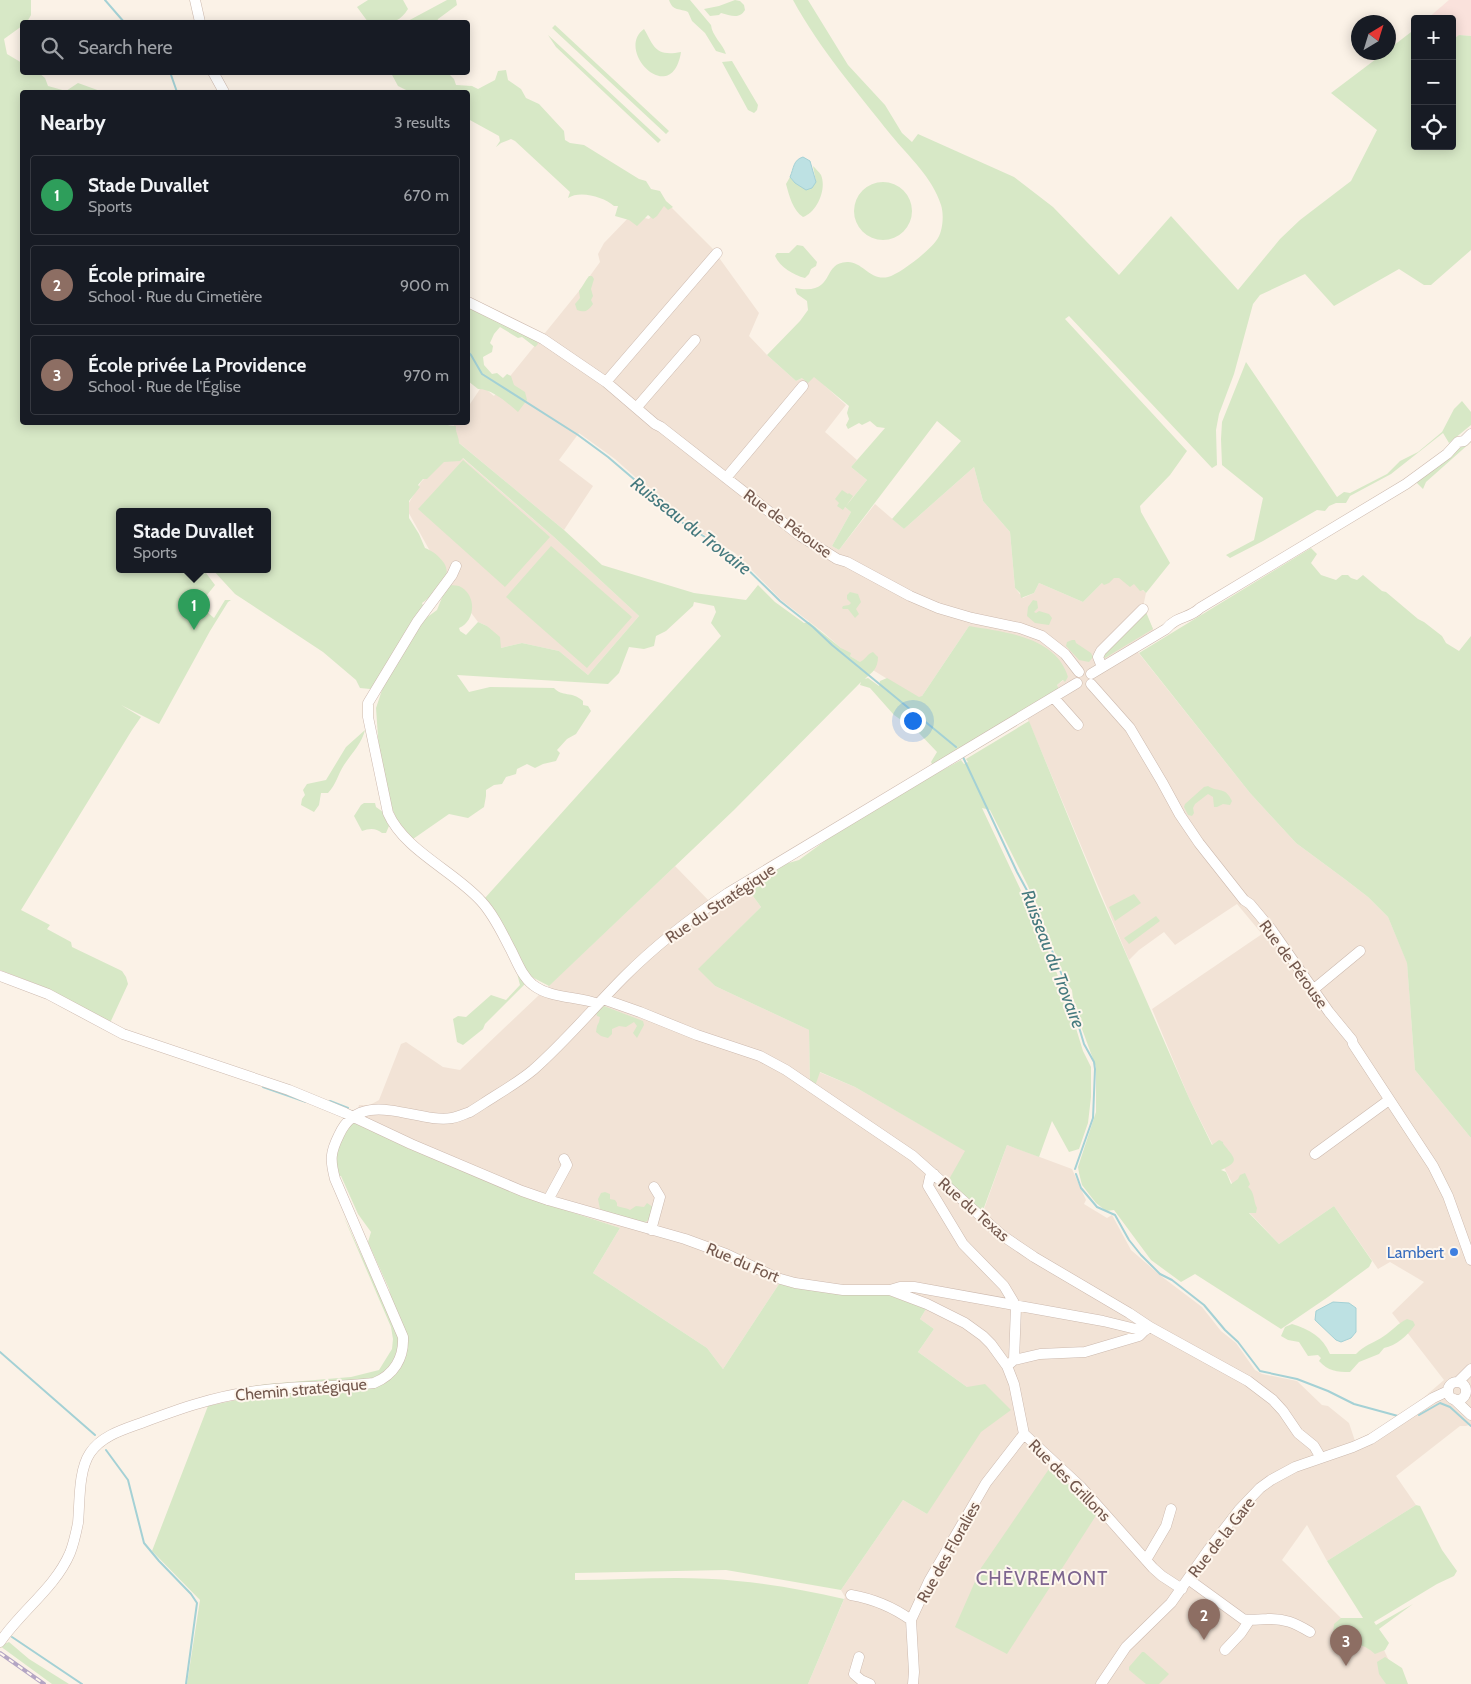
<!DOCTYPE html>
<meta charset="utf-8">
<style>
body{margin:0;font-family:Cabin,sans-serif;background:#20242c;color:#f1f3f6}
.controls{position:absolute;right:15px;top:15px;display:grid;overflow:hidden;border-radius:5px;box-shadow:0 2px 12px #0003}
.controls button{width:45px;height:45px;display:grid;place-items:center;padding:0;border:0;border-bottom:1px solid #363941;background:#171b24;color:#f1f3f6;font:25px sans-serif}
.compass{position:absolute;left:1351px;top:15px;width:45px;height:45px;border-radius:50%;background:#171b24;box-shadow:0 2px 12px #0003;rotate:38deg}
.you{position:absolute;left:912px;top:720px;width:18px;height:18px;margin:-12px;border:4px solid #fff;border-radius:50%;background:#1a73e8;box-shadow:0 0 0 8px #1a73e833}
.badge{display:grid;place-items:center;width:32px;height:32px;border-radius:50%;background:#0f766e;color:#fff;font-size:16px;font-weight:700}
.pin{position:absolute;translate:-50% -41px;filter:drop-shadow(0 1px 2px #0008)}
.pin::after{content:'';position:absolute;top:26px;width:18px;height:15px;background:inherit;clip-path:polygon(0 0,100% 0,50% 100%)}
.popup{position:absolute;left:116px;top:508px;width:155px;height:65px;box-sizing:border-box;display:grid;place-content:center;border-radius:5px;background:#171b24;filter:drop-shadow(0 1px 4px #0005);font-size:16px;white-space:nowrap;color:#9ea1a6}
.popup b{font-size:19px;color:#f1f3f6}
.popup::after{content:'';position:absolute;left:50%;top:100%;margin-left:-10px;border:10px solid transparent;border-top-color:#171b24}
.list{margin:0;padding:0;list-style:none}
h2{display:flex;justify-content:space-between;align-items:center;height:65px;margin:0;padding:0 20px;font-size:21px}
h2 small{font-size:16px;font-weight:400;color:#9ea1a6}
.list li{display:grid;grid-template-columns:32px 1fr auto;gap:15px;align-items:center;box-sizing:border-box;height:80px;margin:0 10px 10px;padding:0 10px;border:1px solid #363941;border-radius:5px}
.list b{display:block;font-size:19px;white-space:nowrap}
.list p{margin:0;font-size:16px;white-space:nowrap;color:#9ea1a6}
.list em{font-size:16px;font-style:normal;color:#9ea1a6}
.icon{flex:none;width:28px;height:28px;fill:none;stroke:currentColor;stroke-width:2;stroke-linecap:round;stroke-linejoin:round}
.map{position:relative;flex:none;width:1471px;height:1684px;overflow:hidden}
.search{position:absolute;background:#171b24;box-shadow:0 2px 12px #0003;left:20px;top:20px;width:450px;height:55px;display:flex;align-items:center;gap:12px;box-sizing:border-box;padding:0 18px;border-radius:5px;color:#9ea1a6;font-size:19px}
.panel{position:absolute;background:#171b24;box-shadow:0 2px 12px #0003;left:20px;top:90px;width:450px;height:335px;border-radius:5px}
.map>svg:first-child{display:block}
.residential{fill:#f2e3d6}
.commercial{fill:#fae2dc}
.green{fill:#d7e8c6}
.water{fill:#bde1e3;stroke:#a4d1d5}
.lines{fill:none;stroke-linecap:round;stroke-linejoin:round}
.stream{stroke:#a4d1d5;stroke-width:2}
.minor-casing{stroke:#ccb9ae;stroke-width:11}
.minor{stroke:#fff;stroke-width:10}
.rail-casing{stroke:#b4a6c4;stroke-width:4}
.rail{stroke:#fef6ed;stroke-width:2;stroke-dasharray:5.5;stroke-linecap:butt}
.shop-dot{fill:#3f7fe0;stroke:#fef6ed;stroke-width:2}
.labels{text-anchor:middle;stroke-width:4;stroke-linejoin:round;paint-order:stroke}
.street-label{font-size:16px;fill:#73584d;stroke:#fef6ed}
.shop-label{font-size:16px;fill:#366cbe;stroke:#fef6ed;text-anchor:end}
.water-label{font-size:18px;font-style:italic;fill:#45797e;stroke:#fef6ed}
.quarter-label{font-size:19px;letter-spacing:1px;fill:#7d658f;stroke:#fef6ed}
</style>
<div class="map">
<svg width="1471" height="1684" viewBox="0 0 1471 1684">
<rect width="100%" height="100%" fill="#fbf2e7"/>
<path class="residential" d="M664,200l48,48 47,65 -10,23 18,19 29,26 6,-3 12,-2 32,29 -21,27 32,28 -6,7 16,13 -22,27 6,5 -19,34 7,4 36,-46 29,25 70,-62 9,34 27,31 5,56 8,10 11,-5 5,-10 44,19 19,-19 9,-18 35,28 -3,14 10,22 7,9 -23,13 113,142 46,50 50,37 22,17 20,20 19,45 8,108 56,68v286l-5,2h-6l-64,50 20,29 -89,56 -20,-36 -25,35 59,58 34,13 25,53h-592l37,-87 -4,-7 62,-90 24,14 40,-127 -49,-35 16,-23 -14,-10 6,-10 -43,-16 -61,-1 -43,-8 -56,85 -16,-21 -114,-75 27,-45 -101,-33 -164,-72 4,-18h11l9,-5 22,-56 5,-2 37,25 17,3 215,-204 39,40 33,-18 14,19 -62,62 16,17 94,44 1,56 4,2 5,-16 36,15 111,64 17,61 24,-67 65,24 14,31 -2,4 23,14 5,-3 19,35 30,26 41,31 19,24 15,12 19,27 7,4 35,7 25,24 6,1 21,17 6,18 33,-17 35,-26 21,-18 -52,-67 32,-31 -34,-20 -12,7 -44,-63 -55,38 -35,-37 -55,-109 -37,-89 110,-75 -25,-30 -62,41 -11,-13 -25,18 -10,10 -105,-250 35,-21 -2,-4 11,-8 -99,-51 -49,73 -70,-43 -26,-23 -43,-33 -46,-47 -45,-27 -75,-67 -36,-26 -20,27 34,26 -29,44 -106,-88 -7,-13 5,-6 12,-1v-15l14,-21 12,10 85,-105 21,-29 -2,-8 6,-11 27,-28 18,4z
M452,449l102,88 85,79 -51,59 -29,-24 -37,-8 -21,5 -14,-22 -9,-4 -33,-44 -39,-70 15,-26z"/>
<path class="commercial" d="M1449,0h22v36l-12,-1 -7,5v-21h-25z"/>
<path class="green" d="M0,0h31v15l-4,7h-5v4l-18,13 3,15 15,9v9l17,1 6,5 3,8 18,5 12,-8 25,9h-81v330h396c5,2 10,0 17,1 7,0 13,3 21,3 -1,6 3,10 3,17l105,87 38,35 92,28 52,7 12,-15 17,17 29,21 5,-1 32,26 10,5 -1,3 10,6c5,-2 8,-9 13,-10l5,5c0,12 -6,15 -13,22l3,-1 11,8 1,-5 7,-3 32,19 3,-1 47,-70c34,6 87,10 99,51l-3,5 -2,-2 -6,5 2,4 -126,77 -2,-4 6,-10 -19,-20 -24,-17 -24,-27 -10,-3 1,-3 -127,128 -185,176 -19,-10 -45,-78 236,-262 -10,-13 5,-11 -2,-6 -20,-4 -1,4 -27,25 -10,5 -2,10 -10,3 -15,-2 -10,26 -11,11 -151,-9 12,17 21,-5 64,1c8,9 18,3 29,13v4l5,1 3,5 -15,23 -9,5 -10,11 3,3 -4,8 -13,3 -8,4 -8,-4 -10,5 -1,5 -10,3 -4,7 -8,1 -8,5v6l-2,11 -16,11 -19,-4 -36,25 -15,-17 -9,-21 -10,-50 -3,-43 7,-21 39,-66 15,-11 10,-25c3,0 8,0 12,1 18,8 17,35 0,42l1,3 6,4 12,-13 9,4 13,11 1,11 21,-5 37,8 29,24 51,-59 -85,-79 -91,-79 -3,3 -16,1 -17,17h-4l-5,6 2,2 -11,14v17l10,16 6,14c8,3 14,8 19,15 10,16 -10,31 -22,40l2,5 -47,75 -7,6 -10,-1 -4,-8 -33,-28 -88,-58 -23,-25h56v-58h-148v58h83l12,16 -16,20 15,13 11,-18h6l-3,2 -18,29 -51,93 -38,-19 20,12 -9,13 -111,180 29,15 -3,4 24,13 1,5 50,24 4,6 2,7 -18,39 -66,-36 -44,-17z
M368,0h35l5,9c-11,17 -21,14 -40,13l-11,-15z
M447,0h9l1,5 -19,14 -1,3h-31z
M669,0h21l21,25c1,11 12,19 15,29l-10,-3 -11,-18 -13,-12 -4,-9c-8,-4 -15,0 -19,-12z
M735,0l5,1 4,4 1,5c-6,10 -15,5 -24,3l-2,2 -9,1 -6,-7 15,-3z
M793,0h15l40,65 37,40 17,28 10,9 6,-8 96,43 39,30 66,68 52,-59 67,74 42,-51 20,-19 51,-39 26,-51 -46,-37 53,-40 4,-1 1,-3 26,-20v117h37v-106l7,-5 12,1v214l-40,35h-7l-25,-16 -65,37 -29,-32 -45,21 -7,9 -19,70 -15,40 -3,16 1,35 -5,3 -143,-152 -4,3 122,132 -17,24 -30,31 1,6 29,51 -24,30 -3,-3 -3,1 -6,-7 -4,3 -11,-9h-5l-5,5 -5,2 -2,-2 -19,19 -44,-19 -5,10 -13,5 -1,-5 -5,-5 -5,-56 -27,-31 -9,-34 -70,62 -12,-10 69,-78 -24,-20 -98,129 -7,-4 19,-34 -6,-5 -2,3 -6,-4 2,-3 -4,-4 7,-9 6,4 1,-1 4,3 -7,10 21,-26 -16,-13 34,-39 -8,-1 -7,-6 -8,4 -3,-2 -11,6 -2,-4 3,-6 -2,-6 2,-7 -35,-29 -6,6 -6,-5 -6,3 -29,-26 33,-34 8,-11 -1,-9 -10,-7 -2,-6c42,8 25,-25 52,-26 15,-1 23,19 41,15 12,-3 44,-28 50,-39 5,-8 6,-24 3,-33 -9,-28 -32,-48 -50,-70 -34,-43 -72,-87 -98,-135z
M555,25l114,106 -3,3 -114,-106z
M644,29c10,17 11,28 37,23 -9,57 -67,-1 -37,-23z
M548,35l113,105 -3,3 -102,-96z
M732,61l26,44 -1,5 -3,3 -6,-3 -26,-48z
M506,70l2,10 13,9 5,9 13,6 25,27 1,9 5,3 14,2 55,34 7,2 5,8 9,2 6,10 7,6 -5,3 -4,-4 -7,10 -4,3 -5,-4 -11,11 -8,-6 -14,-4 3,-10h-4c-10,-9 -34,-16 -46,-8l2,-6 -55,-51 -4,-2 -10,4 -5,4 4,-6 -1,-5 -31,-17v-27h-63l1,-2 -8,-4 -7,-13h57l6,6 2,6 16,1 6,3 17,-9 3,-9z
M813,166c2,2 6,6 8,9 6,14 -4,37 -18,42 -10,-6 -14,-22 -17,-33l4,-7 5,6 21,-1z
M854 211a29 29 0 1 1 58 0a29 29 0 1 1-58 0Z
M797,245l6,1 14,16 -1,4 -5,3 -2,5 -4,4c-12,-3 -25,-11 -30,-22l2,-3h12z
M589,276h3l2,3 -3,10 2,7 -2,4 2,4c-5,7 -8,9 -16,6l-2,-6 5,-6 -1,-7c4,-5 6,-10 10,-15z
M468,306l68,34 2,4 -3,3 -13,-10 -4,1 -18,-11 -6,7 -4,9 3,3 -1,6 -9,5 1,8 8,9 5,-1 6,5 4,-4 4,2 3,9 11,7 2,8 -9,12c-11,-9 -25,-23 -40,-23l-10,-8z
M1246,362l91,135 7,-5 6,1 37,-19 13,-13 18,-9 24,-20 12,-23 8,-8 9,11v13l-22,18 -6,-10 -52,41 -41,22 -4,7h-10l-7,3 -4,5 -8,-1 -54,31 -33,17 -4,-3 28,-15 9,-42 -41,-33 -1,-26 1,-17z
M1471,439v3l-45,40 -3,7 -7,-7z
M463,460l87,77 -45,50 -87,-78z
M551,546l81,71 -45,51 -81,-71z
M1311,548l6,6 -6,9 10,12 15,5 6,-5h6l3,3 6,2 6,-5 19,16 4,1 32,27 6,3 18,14 4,7 13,8 12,-15v502l-56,-68 -8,-107 -19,-46 -20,-20 -22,-17 -50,-37 -46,-50 -111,-140z
M850,592l8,2 3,8 -5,7 3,5 -4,4 -7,-9h-5l-1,-1 1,-2 6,-1 2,-2 -4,-4v-4z
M1033,600l4,1 1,7 -4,4 2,1 3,-2 10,3 3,4 -3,7 -14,-2 -8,-7 1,-9z
M1146,612l7,17 -48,29 -2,-1 1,-4z
M1072,640h3l1,3 15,10 2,4 -4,5 -10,-2 -13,-14 1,-4z
M1029,721l70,171 90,206 23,47 7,-5c8,4 1,0 6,6 10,13 15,15 -4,24l5,2 5,12 7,-5 2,-4 5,-2 5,11 -2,3c7,5 5,14 9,21l-1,5h-7l30,31 55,-38 38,55 -3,6 -41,30 -47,32 -86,-55 -14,8 -30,-22 -37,-50 -8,1 -10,-8 -14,-18 -3,-12 -1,-6 18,-55v-45l-14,-38 -9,-30 -1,-9 -5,-7 -39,-97 -38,-76 -8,-2 60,127 19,49 -4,5 3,8 7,2 16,52 8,16v30l-3,26 -9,26 -10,3 -17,-31 -13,36 -32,-12 -25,68 -34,-32 17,-30 -110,-64 -35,-15 -6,17 -4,-3 -1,-56 -94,-44 -17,-17 63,-62 -14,-19 38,-24 14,-4 30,-22 81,-50 51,-28 3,4 4,-2 -2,-3z
M365,730c-3,13 -13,23 -21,35 -6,9 -8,20 -16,28h-7l-2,12 -5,7 -13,-7 1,-6 3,-4 -2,-5 4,-6 19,-4 20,-33z
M1208,786c11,7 17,0 24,15l-2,4 -7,-1 -6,3h-3l-1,-10 -5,-3 -13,10 -2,4 1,5 -2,3 -4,-1 -4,-8 1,-3 19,-17z
M364,803h11l1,4 7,5 6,14 -3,7h-4c-6,-5 -12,-5 -20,-2l-8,-15 7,-11z
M1134,894l7,9 -26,18 -6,-14z
M1156,916l4,5 -31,23 -5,-6z
M517,973l9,10 -41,41 -2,5 -20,16 -6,-3 -4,-23 5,-3 8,1 25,-22 15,5 14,-15z
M604,1006l39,15 1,4 -7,13 -4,-5 4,-7 -3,-4 -8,5 -7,-1 -7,3v5l-4,4 -7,-2 -5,-4 1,-6 2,-4 1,-5 -3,-1 -1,-4 2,-4z
M355,1123l164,72 101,33 -27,45 114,75 16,21 56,-85 43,8 61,1 43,16 -6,10 14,10 -16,23 49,35 18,-3 26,26 -30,22 -54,82 -24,-14 -62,90 -115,-20 -151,3v7c54,0 109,-5 162,1 36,3 72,10 107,18l-36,85h-621l13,-84 -48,-49 56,-145 33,-7 36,-5 77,-5 27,-5 22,-23 -8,-48 -6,-24 -21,-47 3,-10 -13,-18 -17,-38h-2c-8,-25 -1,-32 12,-52z
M605,1192l5,2v5l5,1 2,3v3c4,2 8,1 13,4l6,-4 8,1 3,-4 6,4c-1,5 -1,11 -6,14 -10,7 -38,-8 -47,-12l-2,-10 3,-6z
M343,1215l58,125 -9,25 -14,13 -144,11 33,-5 84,-7 28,-7 13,-21 1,-10 -2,-12z
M1407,1319l6,2 2,4c-7,10 -19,21 -31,23l-5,6 -20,8 -9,10c-13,0 -22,-1 -31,-11l2,-3 -3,-3 -10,1 -9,-14 -11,-2 -7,-4 4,-9 7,-3c17,5 31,13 38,30h26c8,-9 18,-11 28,-18 8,-5 14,-13 23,-17z
M1051,1466l46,48 -90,140 -52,-27 26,-59z
M1416,1505l4,1 22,44 15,21 -3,5 -17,8 -63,38 2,3 37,-21 -34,25 10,14 -4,7 -10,4c-11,-11 -29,-12 -42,-21l1,-9 7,-6h22l-36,-57z
M9,1642l20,17 40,25h-17l-52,-38z
M1142,1652h2l25,22 -10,10h-13l-17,-14v-3z
M1385,1657l17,11 6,16h-22l-7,-10 -2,-12z"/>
<path class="water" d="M803,157l7,4 6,21 -4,6 -6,2 -11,-7 -5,-6c4,-9 3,-17 13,-20z
M1333,1302l16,1 7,5v24l-5,6 -10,4 -5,-2 -21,-20 1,-9z"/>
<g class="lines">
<path class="stream" d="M105,0l19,22
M170,72l7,20
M468,352l3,3 11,19 96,61 30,22 55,47 20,19 50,32 47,46 33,26 19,18 124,102
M963,757l54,115 13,24 5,18 12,24 21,52 16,54 10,18 1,7 -2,49 -18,51
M263,1087l43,15
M330,1101l18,7
M1076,1174l5,14 16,19 18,8 14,25 12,15 19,19 12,6 32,25 21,25 13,12 22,29 37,8 31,12 26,13 44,12
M0,1352l95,83
M1419,1415l21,-12 10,4 21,19
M106,1450l22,30 16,63 15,18 32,33 6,9 -11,81
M12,1637l70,47"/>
<defs>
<path id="minor" d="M195,0l5,22
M213,72l11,20
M468,302l75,37 63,43 49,42 6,3 138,108 38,24 10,3 63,34 28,12 34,10 48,10 22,8 23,18 14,18
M606,382l111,-129
M637,407l58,-67
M726,478l77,-92
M456,566l-4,9 -35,47 -49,81v14l20,96c16,37 66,58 93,88 13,14 21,32 30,49 6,12 11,26 22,35 18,14 45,11 65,19
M1102,667l-4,-10 3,-6 42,-42
M1091,674l75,-45c12,-14 23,-10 34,-21l206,-124 41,-30 11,-12 6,-1 7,-7
M1091,684l39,44 32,54 18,33 19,28 45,57 6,4 21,25 58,83 23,28 1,4 80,122 15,30 23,64
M1054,698l24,27
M0,976l48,18 75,40 166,56 56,23 66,31 111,47 26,9 137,39 41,15 51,24 18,5 48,7h47l10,-3h14l189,34 41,10 6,-4
M1314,989l46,-38
M603,999l37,13 57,23 63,21 26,14 127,86 90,80 31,21 95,56 21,14 98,54 25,19 10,11 15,22 16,13 7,12
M1315,1154l74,-54
M934,1174l-4,3 -2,9 35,58 41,42 9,15 3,6 -2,53 -7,6
M548,1200l19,-35 -3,-6
M651,1230l9,-33 -6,-10
M890,1290l37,14 38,19 18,13 8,8 16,22 7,18 10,50 57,53 72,81 9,8 20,13
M1014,1360l26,-6 45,-2 54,-16 5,-5
M1458,1382l13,-13
M1448 1391a9 9 0 1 1 18 0a9 9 0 1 1-18 0Z
M1454,1399l17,16
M1146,1560l20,-34 5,-17
M1188,1579l55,40c8,2 16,0 24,0 17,-1 28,4 43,13
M851,1595c23,4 42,12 60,25
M0,1642c21,-31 55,-54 70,-89 4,-10 6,-20 8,-30 2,-20 0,-52 12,-70 12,-18 35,-24 54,-31 35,-13 69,-25 106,-30 41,-7 83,-4 124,-9 20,-8 30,-25 29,-46l-68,-158c-5,-19 -5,-26 4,-44 22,-49 77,-11 113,-17 6,-1 12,-4 18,-6 8,-5 17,-11 25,-16 13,-8 26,-16 38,-26 33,-29 61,-63 92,-94 32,-32 66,-58 103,-83l349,-210
M1225,1650l16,-17 8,-12
M859,1657l-5,17 7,6 9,4
M913,1684l1,-12 -3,-52 18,-39 57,-98 38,-49
M1101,1684l25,-37 45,-44 38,-54 30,-39 21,-22 11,-8 24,-13 58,-20 18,-8 62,-41 15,-7"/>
</defs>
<use href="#minor" class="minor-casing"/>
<use href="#minor" class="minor"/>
<defs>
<path id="rail" d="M0,1653l44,31"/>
</defs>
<use href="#rail" class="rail-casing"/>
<use href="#rail" class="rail"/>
</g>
<circle class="shop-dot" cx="1454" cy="1252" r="5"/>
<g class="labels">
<g class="street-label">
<text transform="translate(788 523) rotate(36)" y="6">Rue de Pérouse</text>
<text transform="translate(720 903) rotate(-34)" y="6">Rue du Stratégique</text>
<text transform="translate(1294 964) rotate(54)" y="6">Rue de Pérouse</text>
<text transform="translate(974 1209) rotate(41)" y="6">Rue du Texas</text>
<text transform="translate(743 1262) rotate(23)" y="6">Rue du Fort</text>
<text transform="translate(301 1389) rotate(-5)" y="6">Chemin stratégique</text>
<text transform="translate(1070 1480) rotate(45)" y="6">Rue des Grillons</text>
<text transform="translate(1221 1537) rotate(-52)" y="6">Rue de la Gare</text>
<text transform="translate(948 1552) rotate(-61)" y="6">Rue des Floralies</text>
</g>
<g class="shop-label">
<text x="1444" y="1258">Lambert</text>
</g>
<g class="water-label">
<text transform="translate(691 526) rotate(38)" y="6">Ruisseau du Trovaire</text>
<text transform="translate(1053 959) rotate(69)" y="6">Ruisseau du Trovaire</text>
</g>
<g class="quarter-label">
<text x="1042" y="1585">CHÈVREMONT</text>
</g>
</g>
</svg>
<div class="controls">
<button>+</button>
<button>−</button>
<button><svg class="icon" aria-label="locate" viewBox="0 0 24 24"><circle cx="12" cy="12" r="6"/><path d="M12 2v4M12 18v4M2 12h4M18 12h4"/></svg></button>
</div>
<svg class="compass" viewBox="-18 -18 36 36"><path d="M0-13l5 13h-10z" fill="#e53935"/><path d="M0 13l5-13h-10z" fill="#9ea1a6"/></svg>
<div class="you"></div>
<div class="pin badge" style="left:194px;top:630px;background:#2e9e5b">1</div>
<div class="popup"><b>Stade Duvallet</b>Sports</div>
<div class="pin badge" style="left:1204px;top:1640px;background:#8d6e63">2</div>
<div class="pin badge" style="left:1346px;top:1666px;background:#8d6e63">3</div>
<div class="search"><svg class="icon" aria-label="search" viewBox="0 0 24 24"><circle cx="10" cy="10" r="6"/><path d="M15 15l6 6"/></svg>Search here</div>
<section class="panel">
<h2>Nearby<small>3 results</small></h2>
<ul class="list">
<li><span class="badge" style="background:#2e9e5b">1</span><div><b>Stade Duvallet</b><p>Sports</p></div><em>670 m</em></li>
<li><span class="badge" style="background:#8d6e63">2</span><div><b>École primaire</b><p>School · Rue du Cimetière</p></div><em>900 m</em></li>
<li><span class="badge" style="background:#8d6e63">3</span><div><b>École privée La Providence</b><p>School · Rue de l'Église</p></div><em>970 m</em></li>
</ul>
</section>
</div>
